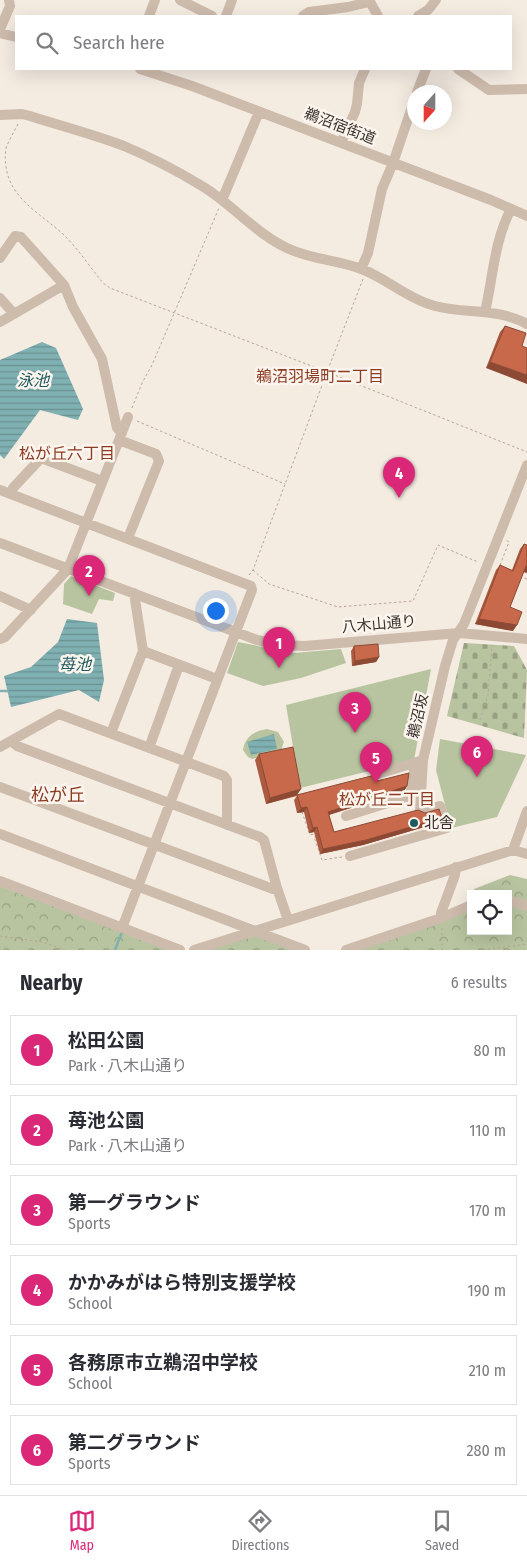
<!DOCTYPE html>
<meta charset="utf-8">
<style>
body{margin:0;font-family:"Fira Sans Condensed","Noto Sans JP",sans-serif;background:#f2f2f3;color:#2b2b33}
.controls{position:absolute;right:15px;bottom:15px;display:grid;overflow:hidden;border-radius:0px;box-shadow:0 5px 20px #0002}
.controls button{width:45px;height:45px;display:grid;place-items:center;padding:0;border:0;border-bottom:1px solid #e1e1e2;background:#fff;color:#2b2b33;font:25px sans-serif}
.compass{position:absolute;left:407px;top:85px;width:45px;height:45px;border-radius:50%;background:#fff;box-shadow:0 5px 20px #0002;rotate:201deg}
.you{position:absolute;left:215px;top:610px;width:18px;height:18px;margin:-12px;border:4px solid #fff;border-radius:50%;background:#1a73e8;box-shadow:0 0 0 8px #1a73e833}
.badge{display:grid;place-items:center;width:32px;height:32px;border-radius:50%;background:#db2777;color:#fff;font-size:16px;font-weight:700}
.pin{position:absolute;translate:-50% -41px;filter:drop-shadow(0 1px 2px #0008)}
.pin::after{content:'';position:absolute;top:26px;width:18px;height:15px;background:inherit;clip-path:polygon(0 0,100% 0,50% 100%)}
.list{margin:0;padding:0;list-style:none}
h2{display:flex;justify-content:space-between;align-items:center;height:65px;margin:0;padding:0 20px;font-size:21px}
h2 small{font-size:16px;font-weight:400;color:#7c7c81}
.list li{display:grid;grid-template-columns:32px 1fr auto;gap:15px;align-items:center;box-sizing:border-box;height:70px;margin:0 10px 10px;padding:0 10px;border:1px solid #e1e1e2;border-radius:0px}
.list b{display:block;font-size:19px;white-space:nowrap}
.list p{margin:0;font-size:16px;white-space:nowrap;color:#7c7c81}
.list em{font-size:16px;font-style:normal;color:#7c7c81}
.icon{flex:none;width:28px;height:28px;fill:none;stroke:currentColor;stroke-width:2;stroke-linecap:round;stroke-linejoin:round}
.map{position:relative;flex:none;width:527px;height:950px;overflow:hidden}
.search{position:absolute;background:#fff;box-shadow:0 5px 20px #0002;left:15px;right:15px;top:15px;height:55px;display:flex;align-items:center;gap:12px;box-sizing:border-box;padding:0 18px;border-radius:0px;color:#7c7c81;font-size:19px}
.sheet{height:545px;background:#fff}
nav{display:flex;justify-content:space-around;align-items:center;box-sizing:border-box;height:70px;border-top:1px solid #e1e1e2;background:#fff;font-size:14px;color:#7c7c81}
nav a{display:grid;justify-items:center;gap:2px}
nav .on{color:#db2777}
.map>svg:first-child{display:block}
.green{fill:#b8c4a0}
.forest{fill:url(#forest-crowns)}
.cemetery{fill:url(#cemetery-stones)}
.water{fill:url(#water-rules)}
.lines{fill:none;stroke-linecap:round;stroke-linejoin:round}
.stream{stroke:#7fb0b2;stroke-width:2.5}
.path{stroke:#b9a596;stroke-width:1;stroke-dasharray:2.5 2.5;stroke-linecap:butt}
.minor{stroke:#cdbbac;stroke-width:10}
.wall{fill:#ac5a40}
.shaded-wall{fill:#8c4a34}
.building{fill:#c8694b;stroke:#8c4a34}
.poi-dot{fill:#1f5a5e;stroke:#fbf5ee;stroke-width:2}
.labels{text-anchor:middle;stroke-width:5;stroke-linejoin:round;paint-order:stroke}
.street-label{font-size:15px;fill:#3b302b;stroke:#fbf5ee}
.poi-label{font-size:15px;fill:#3b302b;stroke:#fbf5ee;text-anchor:start}
.neighbourhood-label{font-size:16px;fill:#8c3b22;stroke:#fbf5ee}
.water-label{font-size:16px;font-style:italic;fill:#1f5a5e;stroke:#fbf5ee}
.quarter-label{font-size:18px;fill:#8c3b22;stroke:#fbf5ee}
</style>
<div class="map">
<svg width="527" height="950" viewBox="0 0 527 950">
<defs>
<pattern id="forest-crowns" width="20" height="18" patternUnits="userSpaceOnUse" patternTransform="scale(1.25)"><rect width="20" height="18" fill="#b8c4a0"/><path d="M2 6a3 3 0 1 1 6 0M12 15a3 3 0 1 1 6 0" fill="none" stroke="#97a083"/></pattern>
<pattern id="cemetery-stones" width="16" height="16" patternUnits="userSpaceOnUse" patternTransform="scale(1.25)"><rect width="16" height="16" fill="#b8c4a0"/><path d="M2 7V4a2 2 0 0 1 4 0v3zM10 15v-3a2 2 0 0 1 4 0v3z" fill="#97a083"/></pattern>
<pattern id="water-rules" width="6" height="5" patternUnits="userSpaceOnUse" patternTransform="scale(1.25)"><rect width="6" height="5" fill="#7fb0b2"/><path d="M0 2.5h6" fill="none" stroke="#699091"/></pattern>
</defs>
<rect width="100%" height="100%" fill="#f4ebe1"/>
<path class="green" d="M71,576l44,17 -2,8 -14,-2 -7,15 -29,-10 1,-20z
M238,642l56,11 47,-4 5,14 -45,15 -38,8 -36,-13z
M431,669l-17,91 -114,28 -14,-83z
M267,729l11,3 6,10 -2,5 1,4 -31,8 -4,-2 -5,-7c2,-14 12,-19 24,-21z
M440,739l86,16 -29,62 -46,11 -15,-58z"/>
<path class="forest" d="M510,875l17,4v71h-170l114,-42v23h37v-37h-34v-5z
M0,886l169,64h-169z
M255,933l39,17h-95z"/>
<path class="cemetery" d="M464,643l50,3 13,24 -3,68 -77,-22z"/>
<path class="water" d="M42,342l14,6 27,61 -5,11 -38,-10 -36,49 -4,-4v-95z
M67,619l30,4 7,57 -5,22 -20,-12 -68,17 -7,-31 27,-9 27,-25z
M274,734l3,15 -26,6 -4,-13z"/>
<g class="lines">
<path class="stream" d="M0,691h8
M115,950l7,-18"/>
<path class="path" d="M18,124c-4,8 -9,16 -12,24 -6,47 31,62 58,87 14,14 26,32 39,48l7,5 217,84 200,80
M132,408l10,-25 10,-18 67,-157
M137,421l148,63
M500,565l9,-23 -3,-2
M253,570l16,14 69,23 75,-6 25,-56 40,17
M249,575l4,-5 74,-198 36,-93
M520,576l7,3
M480,720l8,-25 4,-50
M302,812l8,23 4,-1
M317,837h-3l8,23 20,-3
M442,928v22
M0,936l42,6 23,8
M483,950l44,-6"/>
<path class="minor" d="M180,0l32,16
M369,0l9,16
M149,16l6,-16
M226,16l6,-16
M303,16l6,-4 39,-5 21,-5
M418,16l10,-6 8,-10
M0,29l10,-23 -1,-6
M0,33l16,4
M140,69l52,17 299,114 36,16
M458,69l31,21 38,-1
M417,92l9,-23
M0,115l22,-1 8,2c31,10 63,18 94,30 24,10 55,26 78,40 30,18 53,47 85,62 25,12 52,12 77,22 24,10 45,29 71,36 31,8 63,2 92,18
M341,143l14,-31 2,-8 2,-21 6,-14
M222,200l37,-88
M0,258l15,-22 6,1 43,48 9,22 29,52 15,69 5,5
M361,269l7,-16 14,-64 11,-26 21,-62
M0,298l14,16
M485,312c8,-34 9,-71 26,-103
M0,322l64,-37
M119,440l37,14 3,7 -31,77
M0,490l251,96 1,4 -130,338
M11,494l2,-6 28,-30 61,23
M0,543l257,97 23,5 25,1 154,-13 68,6
M134,593l9,58
M0,596l31,14
M0,639l5,-2 63,-68 60,-152
M111,733l32,-82 74,28
M11,741l6,5 243,91 4,3 13,48 11,32
M0,747l59,-33 165,62 3,4v45
M149,748l30,-83
M378,774l42,-13
M0,787l273,102 4,-1
M346,816l64,-20 5,-32
M0,834l305,116
M513,850l14,-39
M350,856l97,-28 -7,-22 -20,5 3,-51 22,-94 8,-26 11,-16 63,-159
M0,881l180,69
M508,900l19,6
M441,918v-5l14,-38 1,-8
M194,950l319,-100 14,4
M346,950l95,-32 30,-13"/>
</g>
<path class="wall" d="M505,326l17,20 -36,22 14,-36z
M524,544l3,29 -4,-1 -13,35 3,24 -38,-7 21,-54 4,-5 12,5 8,-21z
M354,646l25,11 -3,5 -24,4 -1,-15z
M259,754l38,41 80,-14 30,5 -3,5 -75,24 5,17 104,-9 -75,22 -43,9 -6,-22 -5,1 -5,-21 -7,1 -3,-13 3,-4 -31,8 -11,-44z"/>
<path class="shaded-wall" d="M490,362l37,13v9l-41,-16z
M526,566h1v7l-5,-2z
M479,619l38,6 -4,6 -38,-7z
M379,657l-3,5 -24,4 3,-5z
M407,786l-3,5 -79,25 3,-4z
M301,789l-4,6 -31,9 4,-6z
M307,807l-3,5 -7,1 4,-5z
M442,818l-4,5 -75,22 -43,9 3,-5z
M317,827l-3,5 -5,1 4,-5z"/>
<path class="building" d="M505,326l21,7 -4,13 5,2v27l-37,-13z
M524,544l3,1v21h-1l-16,41 12,5 -5,13 -38,-6 21,-54 13,6z
M378,644l1,13 -24,4 -1,-15z
M293,747l8,42 -31,9 -11,-44z
M409,773l-2,13 -79,26 6,20 84,-22 7,3 14,-4 3,9 -76,22 -43,9 -6,-22 -4,1 -6,-21 -6,1 -4,-13 78,-20 2,6z"/>
<circle class="poi-dot" cx="414" cy="823" r="5"/>
<g class="labels">
<g class="street-label">
<text transform="translate(340 126) rotate(21)" y="5">鵜沼宿街道</text>
<text transform="translate(379 624) rotate(-5)" y="5">八木山通り</text>
<text transform="translate(418 716) rotate(-77)" y="5">鵜沼坂</text>
</g>
<g class="poi-label">
<text x="424" y="828">北舎</text>
</g>
<g class="neighbourhood-label">
<text x="320" y="382">鵜沼羽場町二丁目</text>
<text x="67" y="459">松が丘六丁目</text>
<text x="387" y="805">松が丘二丁目</text>
</g>
<g class="water-label">
<text x="33" y="386">泳池</text>
<text x="75" y="670">苺池</text>
</g>
<g class="quarter-label">
<text x="58" y="801">松が丘</text>
</g>
</g>
</svg>
<div class="controls">
<button><svg class="icon" aria-label="locate" viewBox="0 0 24 24"><circle cx="12" cy="12" r="6"/><path d="M12 2v4M12 18v4M2 12h4M18 12h4"/></svg></button>
</div>
<svg class="compass" viewBox="-18 -18 36 36"><path d="M0-13l5 13h-10z" fill="#e53935"/><path d="M0 13l5-13h-10z" fill="#7c7c81"/></svg>
<div class="you"></div>
<div class="pin badge" style="left:279px;top:668px">1</div>
<div class="pin badge" style="left:89px;top:596px">2</div>
<div class="pin badge" style="left:355px;top:733px">3</div>
<div class="pin badge" style="left:399px;top:498px">4</div>
<div class="pin badge" style="left:376px;top:783px">5</div>
<div class="pin badge" style="left:477px;top:777px">6</div>
<div class="search"><svg class="icon" aria-label="search" viewBox="0 0 24 24"><circle cx="10" cy="10" r="6"/><path d="M15 15l6 6"/></svg>Search here</div>
</div>
<section class="sheet">
<h2>Nearby<small>6 results</small></h2>
<ul class="list">
<li><span class="badge">1</span><div><b>松田公園</b><p>Park · 八木山通り</p></div><em>80 m</em></li>
<li><span class="badge">2</span><div><b>苺池公園</b><p>Park · 八木山通り</p></div><em>110 m</em></li>
<li><span class="badge">3</span><div><b>第一グラウンド</b><p>Sports</p></div><em>170 m</em></li>
<li><span class="badge">4</span><div><b>かかみがはら特別支援学校</b><p>School</p></div><em>190 m</em></li>
<li><span class="badge">5</span><div><b>各務原市立鵜沼中学校</b><p>School</p></div><em>210 m</em></li>
<li><span class="badge">6</span><div><b>第二グラウンド</b><p>Sports</p></div><em>280 m</em></li>
</ul>
</section>
<nav>
<a class="on"><svg class="icon" aria-label="map" viewBox="0 0 24 24"><path d="M3 6l6-2 6 2 6-2v14l-6 2-6-2-6 2zM9 4v14M15 6v14"/></svg>Map</a>
<a><svg class="icon" aria-label="directions" viewBox="0 0 24 24"><path d="M12 3l9 9-9 9-9-9zM9 14v-3h6M13 9l2 2-2 2"/></svg>Directions</a>
<a><svg class="icon" aria-label="saved" viewBox="0 0 24 24"><path d="M7 4h10v16l-5-4-5 4z"/></svg>Saved</a>
</nav>
